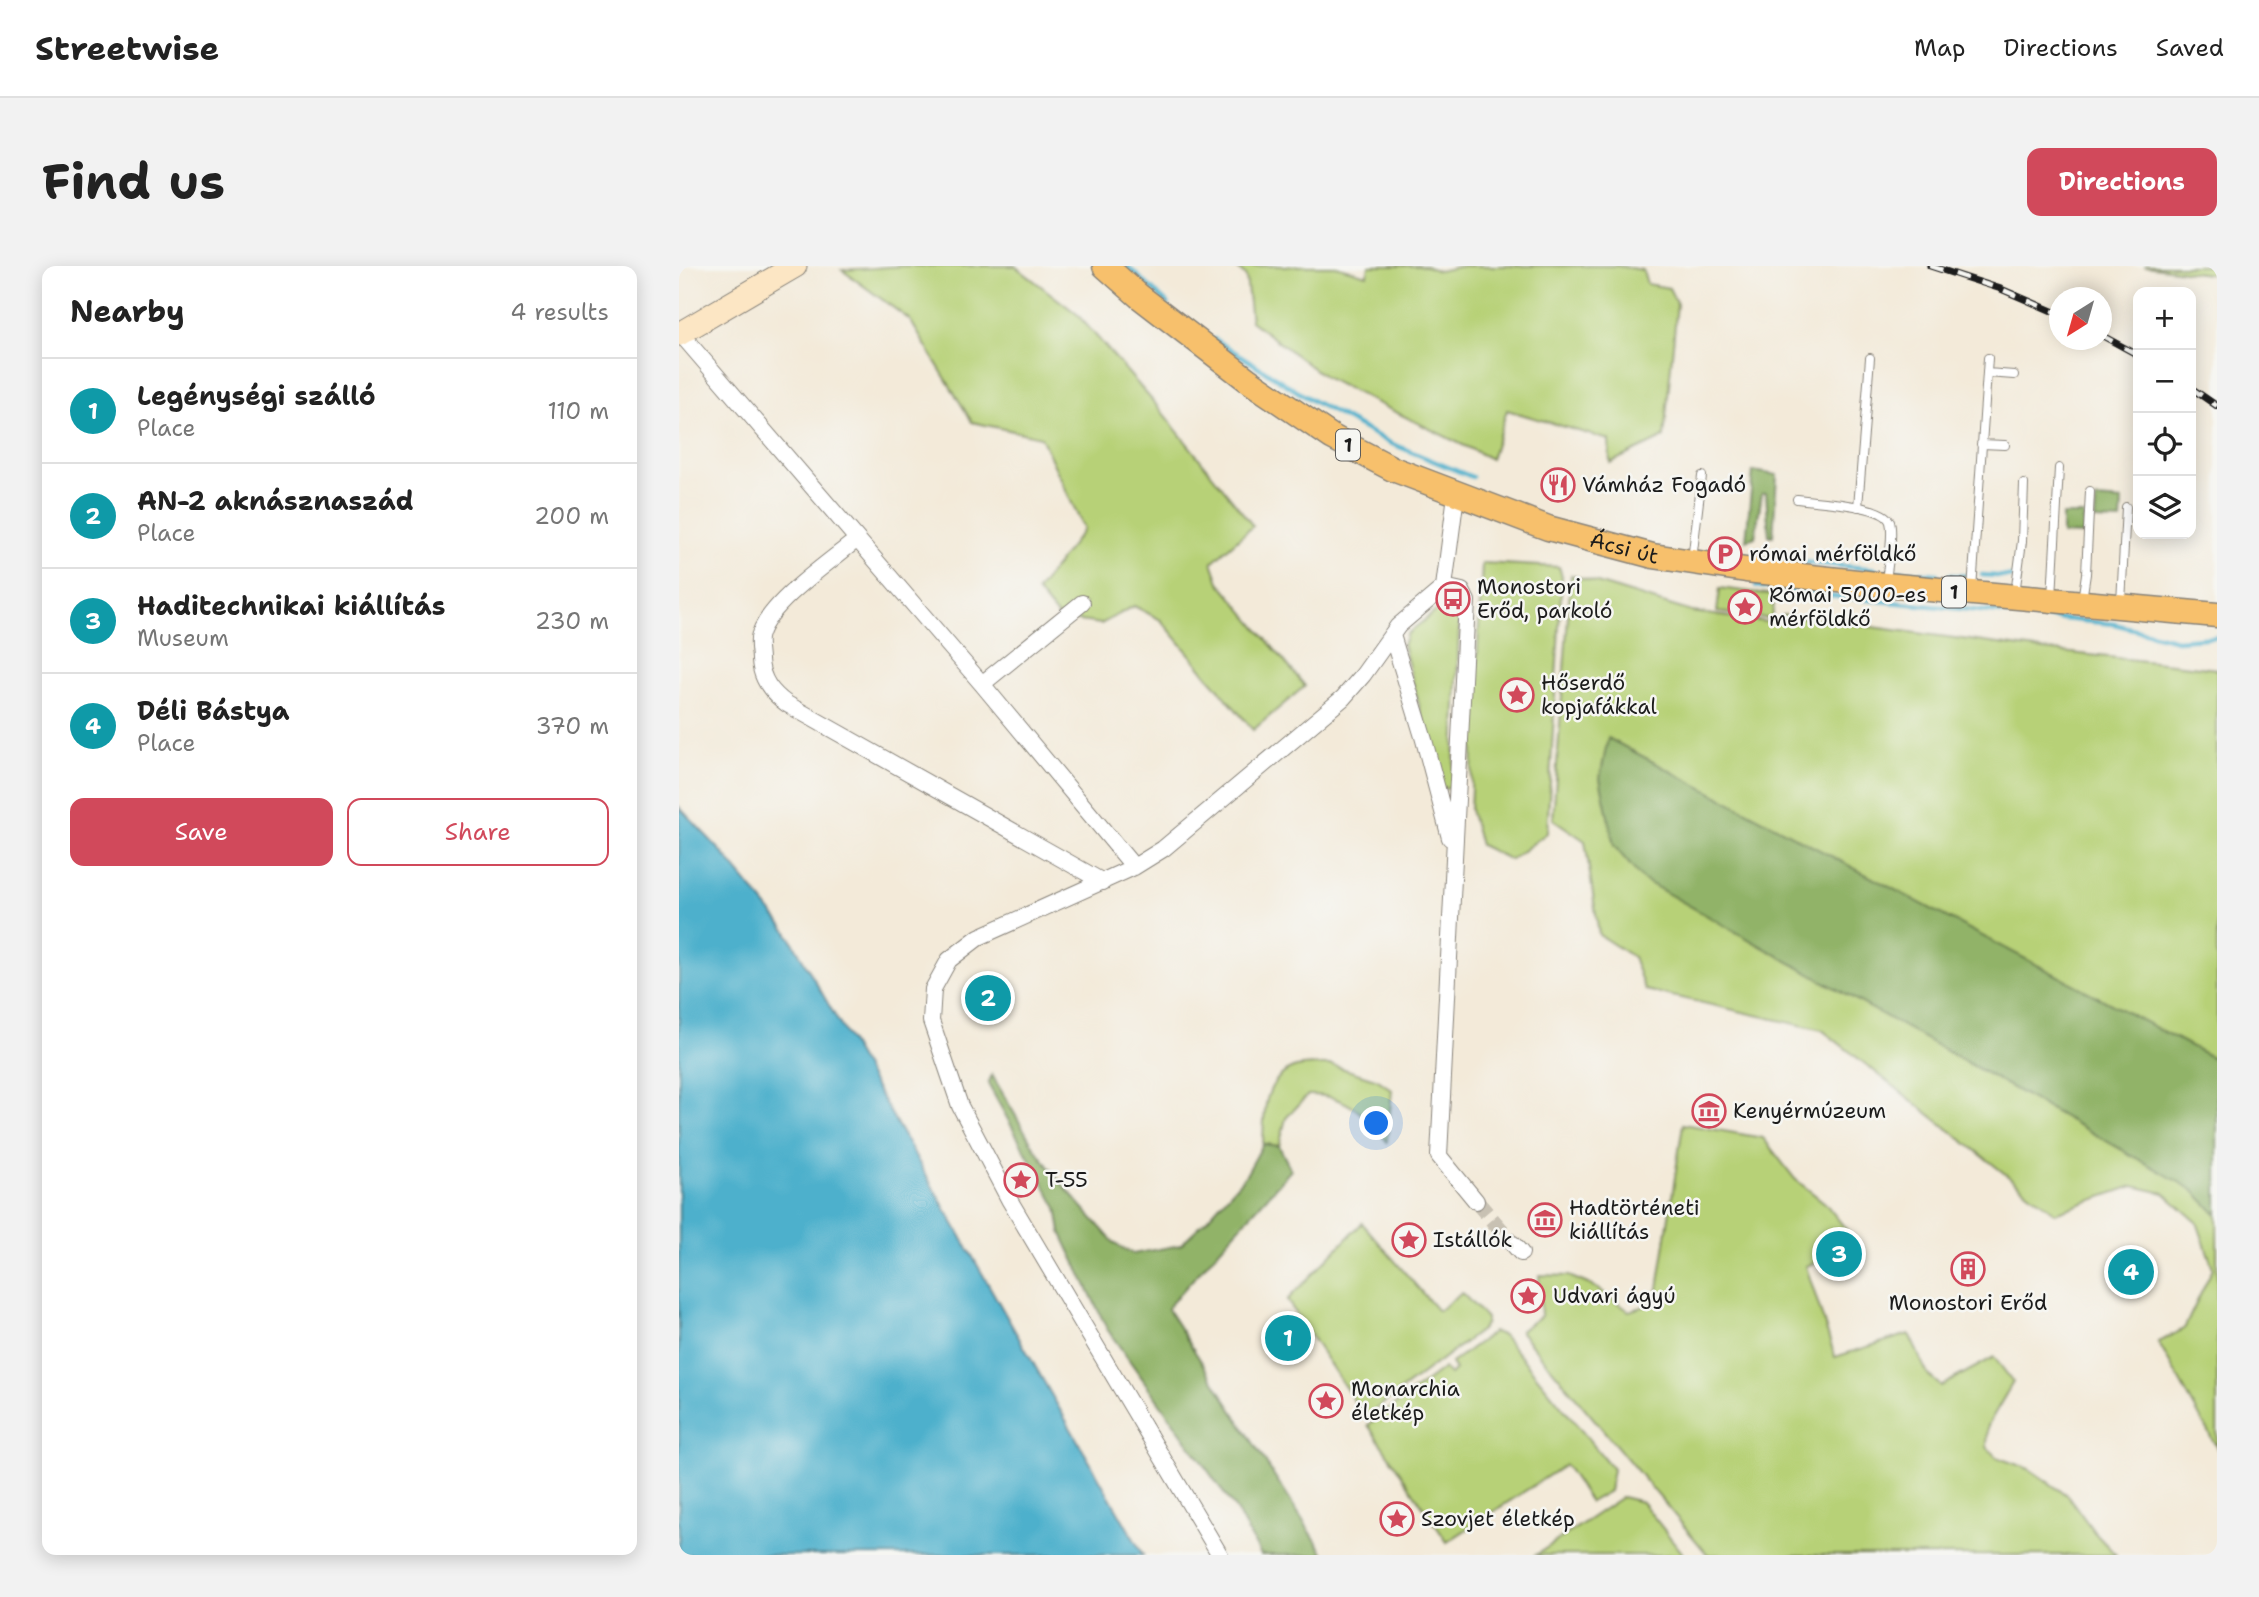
<!DOCTYPE html>
<meta charset="utf-8">
<style>
body{margin:0;font-family:"Shantell Sans",sans-serif;background:#f2f2f2;color:#222}
.controls{position:absolute;right:21px;top:21px;display:grid;overflow:hidden;border-radius:14px;box-shadow:0 4px 18px #0003}
.controls button{width:63px;height:63px;display:grid;place-items:center;padding:0;border:0;border-bottom:2px solid #e0e0e0;background:#fff;color:#222;font:35px sans-serif}
.compass{position:absolute;left:1370px;top:21px;width:63px;height:63px;border-radius:50%;background:#fff;box-shadow:0 4px 18px #0003;rotate:217deg}
.you{position:absolute;left:698px;top:858px;width:24px;height:24px;margin:-18px;border:5px solid #fff;border-radius:50%;background:#1a73e8;box-shadow:0 0 0 10px #1a73e833}
.badge{display:grid;place-items:center;width:46px;height:46px;border-radius:50%;background:#d1495b;color:#fff;font-size:23px;font-weight:700}
.pin{position:absolute;translate:-50% -50%;border:4px solid #fff;box-shadow:0 2px 7px #0006}
.list{margin:0;padding:0;list-style:none}
h2{display:flex;justify-content:space-between;align-items:center;height:91px;margin:0;padding:0 28px;font-size:30px}
h2 small{font-size:23px;font-weight:400;color:#767676}
.list li{display:grid;grid-template-columns:46px 1fr auto;gap:21px;align-items:center;box-sizing:border-box;height:105px;padding:0 28px;border-top:2px solid #e0e0e0}
.list b{display:block;font-size:26px;white-space:nowrap}
.list p{margin:0;font-size:23px;white-space:nowrap;color:#767676}
.list em{font-size:23px;font-style:normal;color:#767676}
.actions{display:flex;gap:14px;padding:21px 28px}
.actions a{flex:1;padding:16px 0;border:2px solid #d1495b;border-radius:14px;text-align:center;font-size:24px;color:#d1495b}
.actions .main{background:#d1495b;color:#fff}
.icon{flex:none;width:38px;height:38px;fill:none;stroke:currentColor;stroke-width:2;stroke-linecap:round;stroke-linejoin:round}
.map{position:relative;flex:none;width:1538px;height:1289px;overflow:hidden;border-radius:14px}
header{display:flex;align-items:center;gap:42px;box-sizing:border-box;height:98px;padding:0 35px;background:#fff;border-bottom:2px solid #e0e0e0}
header strong{font-size:33px}
nav{display:flex;gap:38px;margin-inline-start:auto;font-size:24px}
.intro{display:flex;align-items:center;justify-content:space-between;box-sizing:border-box;height:168px;padding:0 42px}
h1{margin:0;font-size:49px}
.button{padding:18px 32px;border-radius:14px;background:#d1495b;color:#fff;font-size:24px;font-weight:700}
main{display:flex;gap:42px;padding:0 42px}
aside{flex:1;background:#fff;border-radius:14px;box-shadow:0 4px 18px #0003}
.map>svg:first-child{display:block}
.green{fill:#b7d177;stroke:#6a764a;stroke-width:2}
.forest{fill:#91b368;stroke:#566842;stroke-width:2}
.water{fill:#4db0cc;stroke:#346674;stroke-width:2}
.lines{fill:none;stroke-linecap:round;stroke-linejoin:round}
.stream{stroke:#4db0cc;stroke-width:4.5}
.street-tunnel{stroke:#c8c1b3;stroke-width:16;stroke-dasharray:16 8;stroke-linecap:butt}
.lane-casing{stroke:#88837a;stroke-width:10}
.street-casing{stroke:#88837a;stroke-width:18}
.secondary-casing{stroke:#88837a;stroke-width:25}
.primary-casing{stroke:#88837a;stroke-width:27}
.lane{stroke:#fff;stroke-width:8}
.street{stroke:#fff;stroke-width:16}
.secondary{stroke:#fce6c4;stroke-width:23}
.primary{stroke:#f7c06c;stroke-width:24}
.rail-casing{stroke:#1c1c1c;stroke-width:7}
.rail{stroke:#f6f6f2;stroke-width:4.5;stroke-dasharray:13;stroke-linecap:butt}
.labels{text-anchor:middle;stroke-width:5;stroke-linejoin:round;paint-order:stroke}
.shield{fill:#f6f6f2;stroke:#5d5d5c;stroke-width:2}
.shield-label{font-size:19px;font-weight:bold;fill:#1c1c1c}
.poi-label{font-size:21px;fill:#1c1c1c;stroke:#f6f6f2;text-anchor:start}
.street-label{font-size:21px;fill:#1c1c1c;stroke:#f6f6f2}
</style>
<header>
<strong>Streetwise</strong>
<nav><a>Map</a><a>Directions</a><a>Saved</a></nav>
</header>
<div class="intro"><h1>Find us</h1><a class="button">Directions</a></div>
<main>
<aside>
<h2>Nearby<small>4 results</small></h2>
<ul class="list">
<li><span class="badge" style="background:#0f9aa8">1</span><div><b>Legénységi szálló</b><p>Place</p></div><em>110 m</em></li>
<li><span class="badge" style="background:#0f9aa8">2</span><div><b>AN-2 aknásznaszád</b><p>Place</p></div><em>200 m</em></li>
<li><span class="badge" style="background:#0f9aa8">3</span><div><b>Haditechnikai kiállítás</b><p>Museum</p></div><em>230 m</em></li>
<li><span class="badge" style="background:#0f9aa8">4</span><div><b>Déli Bástya</b><p>Place</p></div><em>370 m</em></li>
</ul>
<div class="actions"><a class="main">Save</a><a>Share</a></div>
</aside>
<div class="map">
<svg width="1538" height="1289" viewBox="0 0 1538 1289">
<rect width="100%" height="100%" fill="#f6f6f2"/>
<filter id="ink" filterUnits="userSpaceOnUse"><feTurbulence type="fractalNoise" baseFrequency=".0143" numOctaves="2"/><feDisplacementMap in="SourceGraphic" scale="14" xChannelSelector="R" yChannelSelector="G"/><feConvolveMatrix kernelMatrix="1 2 1 2 8 2 1 2 1" color-interpolation-filters="sRGB"/></filter>
<filter id="wash" filterUnits="userSpaceOnUse"><feTurbulence type="fractalNoise" baseFrequency=".00686" numOctaves="4" result="noise"/><feDisplacementMap in="SourceGraphic" scale="28" xChannelSelector="R" yChannelSelector="G"/><feGaussianBlur stdDeviation="1.57" result="paint"/><feColorMatrix in="noise" values="0 0 0 0 0 0 0 0 0 0 0 0 0 0 0 0 0 1.4 0 .05"/><feComposite in="paint" operator="in"/></filter>
<g filter="url(#wash)">
<rect width="100%" height="100%" fill="#f3ead9"/>
<path class="green" d="M225,0h111l62,48 81,93 95,119 -41,36 7,20 86,104 -52,44 -92,-110 -27,-14 -33,18 -42,-6 -22,-27 47,-62 -43,-92 -69,-15 -62,-102 -68,-50z
M557,0h100l31,9 2,-9h57l12,5 25,-5h154l26,4 4,14 22,4 8,16 -13,133 -54,26 -1,-23 -102,-30 -16,49 -165,-81 -75,-57 -5,-44z
M1465,0h73v9z
M803,297l77,4 3,9 -15,257 -36,27 -31,-15 -10,-35z
M892,309l121,37 82,11 9,-8 261,35 173,19v779l-59,-106 26,-13 29,-61 -16,-46 -33,-29 -31,-7 -78,27 -233,-183 -177,-40 -12,-33 -34,-22 -14,-94 -32,-22z
M1041,322l55,7 -3,24 -55,-7z
M781,336l-7,184 -11,4 -39,-145 4,-11 39,-31z
M653,799l46,15 14,10 -5,52c-22,-28 -41,-48 -79,-47l-22,23 -7,28 -16,-2c1,-28 -1,-63 30,-76 11,-4 27,-3 39,-3z
M1004,858l80,14 32,41 30,24 24,30 6,17 -49,16 29,91 74,-23 19,41 13,11 53,-29 19,25 -25,43 -1,22 9,10 33,12 39,27 27,37 21,22h-408l-188,-224 21,-15 -2,-41 30,1 26,11 34,24 20,-6 9,-16z
M683,957l76,88 24,-18 24,25v5l-5,7 -116,87 -78,-117z
M814,1066l10,3 110,134 -4,22 -19,11 -25,-37 -118,77 -79,-117 76,-57 6,7 5,-5 -4,-7z
M943,1231l20,5 42,53h-148z"/>
<path class="forest" d="M1074,205l24,4 -4,61h-4l-3,-43h-4l-7,44 -9,3z
M1417,233l26,2 -1,20 -26,-1z
M1383,249h22l-1,20 -21,-1z
M929,472l609,322v155l-24,-25 -551,-311 -28,-33 -14,-68z
M313,809l42,72 23,31 57,65 19,11 47,-9 27,-26 39,-44 17,-31 16,2 12,24 -124,138 158,247h-64l-25,-45 -129,-181 -46,-97 -4,-24 -69,-124z"/>
<path class="water" d="M0,541l42,44 65,79 357,625h-464z"/>
<g class="lines">
<path class="stream" d="M448,0l41,38
M535,73l97,61 79,43 82,34
M1088,293l109,10
M1220,305l38,3
M1270,309l19,1
M1303,309l30,2
M1077,320l73,10 285,28 63,16 40,-3"/>
</g>
</g>
<g filter="url(#ink)">
<g class="lines">
<path class="street-tunnel" d="M797,935l37,43"/>
<defs>
<path id="lane" d="M1308,107l27,2
M1302,178l24,1
M1118,233c18,3 87,5 93,23 4,13 -3,46 -4,60
M1179,241l12,-149
M1013,294l10,-84
M1293,324l16,-232
M1336,328l7,-53 2,-57
M1373,332l7,-130
M1403,334l4,-26 4,-83
M1442,337l5,-96"/>
<path id="street" d="M1,67l302,351 152,183
M177,274c-26,22 -86,62 -96,94 -3,7 0,18 0,26 1,20 12,33 27,44l316,178
M765,321l18,4 5,10 -28,555 37,45
M713,369l32,105 26,98
M303,418l100,-81
M834,978l8,9
M541,1289l-210,-354 -50,-95 -29,-85 2,-32 16,-29 30,-23 155,-70 29,-18 180,-151 20,-23 35,-49 46,-39 12,-92"/>
<path id="secondary" d="M0,68l116,-68"/>
<g id="primary">
<path id="s1" d="M426,0l34,30 109,84 84,57 61,32 155,59 105,28 93,14 139,15 332,30"/>
</g>
</defs>
<use href="#lane" class="lane-casing"/>
<use href="#street" class="street-casing"/>
<use href="#secondary" class="secondary-casing"/>
<use href="#primary" class="primary-casing"/>
<use href="#lane" class="lane"/>
<use href="#street" class="street"/>
<use href="#secondary" class="secondary"/>
<use href="#primary" class="primary"/>
<defs>
<path id="rail" d="M1251,0l71,23 58,25
M1422,69l37,20
M1512,122l26,18"/>
</defs>
<use href="#rail" class="rail-casing"/>
<use href="#rail" class="rail"/>
</g>
</g>
<defs>
<symbol id="restaurant-ring" viewBox="-11 -11 22 22"><circle r="9.5" fill="#f6f6f2" stroke="#d1495b" stroke-width="1.5"/><path d="M-5-6h1v4h1v-4h1v4h1v-4h1v5L-1.5 .5V6h-2V.5L-5-1ZM5-6V6H3V1.5H1.5Q1.5-4 5-6Z" fill="#d1495b"/></symbol>
<symbol id="parking-ring" viewBox="-11 -11 22 22"><circle r="9.5" fill="#f6f6f2" stroke="#d1495b" stroke-width="1.5"/><path d="M-3.5-5.5H1a3.5 3.5 0 0 1 0 7H-1V5.5H-3.5ZM-1-3.4V-.6H.8a1.4 1.4 0 0 0 0-2.8Z" fill="#d1495b"/></symbol>
<symbol id="bus-ring" viewBox="-11 -11 22 22"><circle r="9.5" fill="#f6f6f2" stroke="#d1495b" stroke-width="1.5"/><path d="M-5-6H5V4H4V6H2V4H-2V6H-4V4H-5ZM-3.5-4V0h7V-4ZM-3.5 1.2v1.5H-2V1.2ZM2 1.2v1.5H3.5V1.2Z" fill="#d1495b"/></symbol>
<symbol id="sight-ring" viewBox="-11 -11 22 22"><circle r="9.5" fill="#f6f6f2" stroke="#d1495b" stroke-width="1.5"/><path d="M0-6L1.8-2.2L6-1.7L2.9 1.2L3.7 5.4L0 3.3L-3.7 5.4L-2.9 1.2L-6-1.7L-1.8-2.2Z" fill="#d1495b"/></symbol>
<symbol id="museum-ring" viewBox="-11 -11 22 22"><circle r="9.5" fill="#f6f6f2" stroke="#d1495b" stroke-width="1.5"/><path d="M0-6L6-3V-2H-6V-3ZM-5-1h2V3h-2ZM-1-1h2V3h-2ZM3-1h2V3H3ZM-6 4H6V6H-6Z" fill="#d1495b"/></symbol>
<symbol id="building-ring" viewBox="-11 -11 22 22"><circle r="9.5" fill="#f6f6f2" stroke="#d1495b" stroke-width="1.5"/><path d="M-4-6H4V6H1V3H-1V6H-4ZM-2.5-4.3h1.7v1.8h-1.7ZM.8-4.3h1.7v1.8H.8ZM-2.5-1h1.7V.8h-1.7ZM.8-1h1.7V.8H.8Z" fill="#d1495b"/></symbol>
</defs>
<g fill-rule="evenodd">
<use href="#restaurant-ring" x="860" y="200" width="38" height="38"/>
<use href="#parking-ring" x="1027" y="269" width="38" height="38"/>
<use href="#bus-ring" x="755" y="314" width="38" height="38"/>
<use href="#sight-ring" x="1047" y="322" width="38" height="38"/>
<use href="#sight-ring" x="819" y="410" width="38" height="38"/>
<use href="#museum-ring" x="1011" y="826" width="38" height="38"/>
<use href="#sight-ring" x="323" y="895" width="38" height="38"/>
<use href="#museum-ring" x="847" y="935" width="38" height="38"/>
<use href="#sight-ring" x="711" y="955" width="38" height="38"/>
<use href="#building-ring" x="1270" y="984" width="38" height="38"/>
<use href="#sight-ring" x="830" y="1011" width="38" height="38"/>
<use href="#sight-ring" x="628" y="1116" width="38" height="38"/>
<use href="#sight-ring" x="699" y="1234" width="38" height="38"/>
</g>
<g class="labels">
<g class="shield">
<rect x="657" y="163.5" width="24" height="31" rx="5"/>
<rect x="1263" y="310.5" width="24" height="31" rx="5"/>
</g>
<g class="shield-label">
<text x="669" y="186">1</text>
<text x="1275" y="333">1</text>
</g>
<g class="poi-label">
<text x="903" y="226">Vámház Fogadó</text>
<text x="1070" y="295">római mérföldkő</text>
<text x="798" y="328">Monostori<tspan x="798" dy="24">Erőd, parkoló</tspan></text>
<text x="1090" y="336">Római 5000-es<tspan x="1090" dy="24">mérföldkő</tspan></text>
<text x="862" y="424">Hőserdő<tspan x="862" dy="24">kopjafákkal</tspan></text>
<text x="1054" y="852">Kenyérmúzeum</text>
<text x="366" y="921">T-55</text>
<text x="890" y="949">Hadtörténeti<tspan x="890" dy="24">kiállítás</tspan></text>
<text x="754" y="981">Istállók</text>
<text x="874" y="1037">Udvari ágyú</text>
<text x="1289" y="1044" text-anchor="middle">Monostori Erőd</text>
<text x="672" y="1130">Monarchia<tspan x="672" dy="24">életkép</tspan></text>
<text x="742" y="1260">Szovjet életkép</text>
</g>
<g class="street-label">
<text dy="7" stroke="none"><textPath href="#s1" startOffset="598">Ácsi út</textPath></text>
</g>
</g>
</svg>
<div class="controls">
<button>+</button>
<button>−</button>
<button><svg class="icon" aria-label="locate" viewBox="0 0 24 24"><circle cx="12" cy="12" r="6"/><path d="M12 2v4M12 18v4M2 12h4M18 12h4"/></svg></button>
<button><svg class="icon" aria-label="layers" viewBox="0 0 24 24"><path d="M12 4l9 5-9 5-9-5zM3 14l9 5 9-5"/></svg></button>
</div>
<svg class="compass" viewBox="-18 -18 36 36"><path d="M0-13l5 13h-10z" fill="#e53935"/><path d="M0 13l5-13h-10z" fill="#767676"/></svg>
<div class="you"></div>
<div class="pin badge" style="left:609px;top:1072px;background:#0f9aa8">1</div>
<div class="pin badge" style="left:309px;top:732px;background:#0f9aa8">2</div>
<div class="pin badge" style="left:1160px;top:988px;background:#0f9aa8">3</div>
<div class="pin badge" style="left:1452px;top:1006px;background:#0f9aa8">4</div>
</div>
</main>
